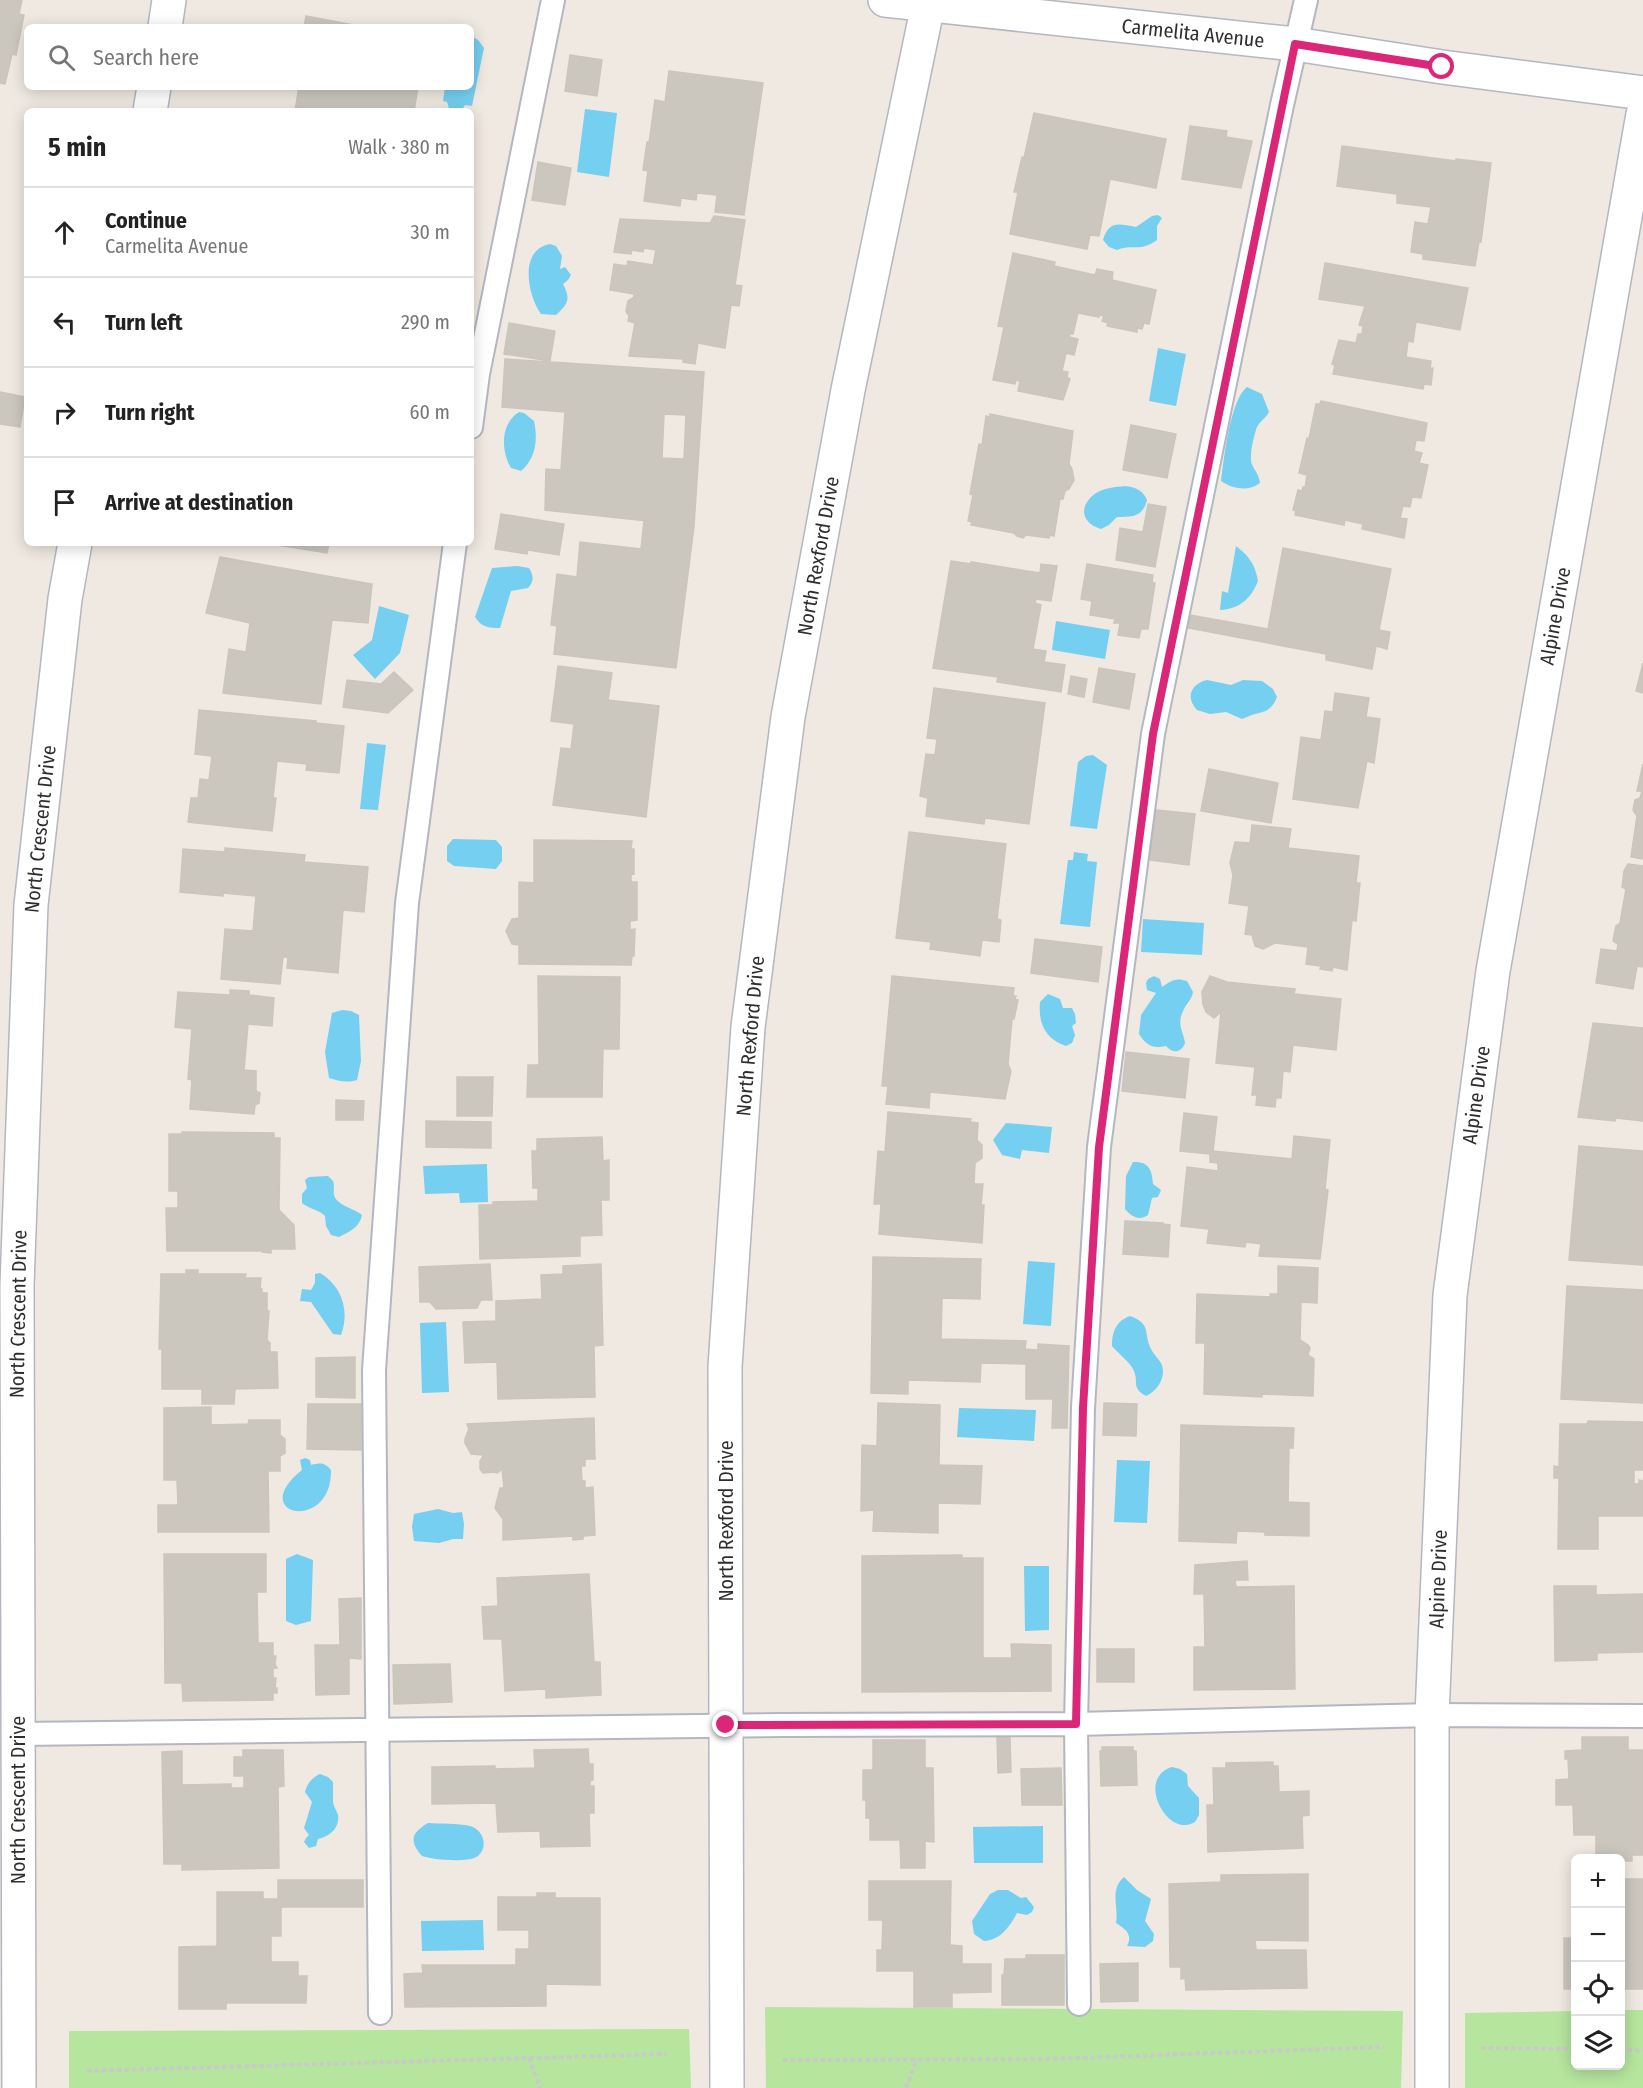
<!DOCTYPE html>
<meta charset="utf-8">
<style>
body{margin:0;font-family:"Fira Sans Condensed",sans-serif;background:#f2f2f2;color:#222}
.controls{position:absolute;right:18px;bottom:18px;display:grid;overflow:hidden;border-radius:9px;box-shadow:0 3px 15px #0003}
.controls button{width:54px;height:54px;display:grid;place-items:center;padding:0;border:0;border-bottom:2px solid #e0e0e0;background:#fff;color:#222;font:30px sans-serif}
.stop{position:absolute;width:18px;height:18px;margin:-14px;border:4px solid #db2777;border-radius:50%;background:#fff}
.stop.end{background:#db2777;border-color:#fff;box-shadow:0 2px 6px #0008}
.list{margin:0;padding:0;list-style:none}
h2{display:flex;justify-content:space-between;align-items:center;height:78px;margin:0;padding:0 24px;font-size:26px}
h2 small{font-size:20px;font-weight:400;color:#767676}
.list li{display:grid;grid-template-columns:39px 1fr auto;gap:18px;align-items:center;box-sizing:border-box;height:90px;padding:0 24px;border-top:2px solid #e0e0e0}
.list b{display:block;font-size:22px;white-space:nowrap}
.list p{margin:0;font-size:20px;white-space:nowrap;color:#767676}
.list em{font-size:20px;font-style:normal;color:#767676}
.icon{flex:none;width:33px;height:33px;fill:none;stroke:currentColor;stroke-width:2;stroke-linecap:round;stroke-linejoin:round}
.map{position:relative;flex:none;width:1643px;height:2088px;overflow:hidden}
.search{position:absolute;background:#fff;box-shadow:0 3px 15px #0003;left:24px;top:24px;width:450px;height:66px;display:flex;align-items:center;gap:15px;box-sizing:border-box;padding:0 21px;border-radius:9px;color:#767676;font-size:22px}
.panel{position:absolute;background:#fff;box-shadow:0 3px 15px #0003;left:24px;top:108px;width:450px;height:438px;border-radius:9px}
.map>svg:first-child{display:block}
.grass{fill:#b6e59e}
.water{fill:#75cff0}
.building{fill:#cbc7bf;stroke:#cbc5ba;stroke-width:1.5;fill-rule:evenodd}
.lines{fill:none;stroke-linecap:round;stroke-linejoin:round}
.service-casing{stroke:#b4b7c1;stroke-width:26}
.minor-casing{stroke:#b4b7c1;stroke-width:36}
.path{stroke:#c9c9c9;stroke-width:4;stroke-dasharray:4.5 3;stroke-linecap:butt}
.service{stroke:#fff;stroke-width:22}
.minor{stroke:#fff;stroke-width:33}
.route{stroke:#db2777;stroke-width:8}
.labels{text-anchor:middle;stroke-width:5;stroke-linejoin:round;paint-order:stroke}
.street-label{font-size:20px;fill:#2e2e2e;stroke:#fff}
</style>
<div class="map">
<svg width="1643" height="2088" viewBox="0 0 1643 2088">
<rect width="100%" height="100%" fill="#efe9e1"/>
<path class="grass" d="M765,2007l638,4 -2,77h-635z
M1621,2010h22v78h-178v-75l110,-2 1,55h44z
M689,2029l2,59h-622v-57z"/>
<path class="water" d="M471,35l8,6 5,7 -12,58 -7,-1 -4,6h-7l-5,-3 -2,-6 -4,-1 2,-14h26z
M585,109l32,4 -8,64 -32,-5z
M1158,215l4,3 -5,8v14c-19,13 -23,3 -40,10l-8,-3 -6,-7c6,-20 16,-16 33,-13l16,-11z
M550,244l6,2 6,10 -2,13 5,-2 6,8 -3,5 -5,4c8,15 5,20 -7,31l-15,-1c-13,-18 -23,-64 9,-70z
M1158,348l28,6 -10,52 -27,-5z
M1247,387l15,7 7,18c-3,6 -9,9 -12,15 -3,8 -7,25 -6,34 1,7 8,12 9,22 -12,9 -27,6 -39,-2 3,-22 9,-81 26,-94z
M519,412l5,1 10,8c4,19 2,37 -13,50l-10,-3c-10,-17 -11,-44 8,-56z
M1125,486c10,1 18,4 22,14 -4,17 -15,17 -30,17l-8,8 -8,4c-20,-6 -23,-23 -5,-36 8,-5 20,-6 29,-7z
M1236,546c13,10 19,18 22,35 -7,18 -19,28 -38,29l2,-19 6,2z
M517,566l12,2c5,8 5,13 -1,20l-17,3 -11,37c-11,0 -19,-1 -25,-11l17,-49z
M379,606l30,9 -9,38 -25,26 -22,-24 19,-15z
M1056,621l54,9 -5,29 -53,-9z
M1207,680l24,5 12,-5 19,1 11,8 4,8c-5,12 -9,14 -22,17 -4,1 -8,3 -13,5l-16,-7 -16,2 -13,-4c-12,-13 -6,-26 10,-30z
M367,743l19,2 -8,65 -18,-1z
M1093,755l14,10 -10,64 -27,-3 8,-64 8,-6z
M453,839l43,1 6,7v14l-6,8 -42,-3 -7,-5v-15z
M1074,852l14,2 -1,7 10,1 -7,65 -30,-3 8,-64h5z
M1143,919l61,4 -2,32 -61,-3z
M1154,976l6,3 2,8c9,-6 13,-10 25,-6l6,11c-1,7 -6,11 -9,17 -8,15 -1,21 1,34 -4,10 -12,11 -19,3 -13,3 -20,-1 -27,-12l2,-19 15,-22 -9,-3 -1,-7 2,-4z
M1048,994l12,5 3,9h9l3,6 1,9 -4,3 3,9 -3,8 -6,3c-21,-7 -28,-23 -26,-44z
M342,1010l9,1 8,4 2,46 -4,19c-11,3 -18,1 -28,-2l-4,-26 7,-39z
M1006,1123l46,4 -3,26 -27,-3 -2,9 -18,-4 -9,-15z
M1133,1162c16,-1 19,8 20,22l8,6 -3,7 -6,1 -4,17c-9,6 -16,2 -23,-6l1,-33z
M487,1164l1,38 -28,1 -1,-10 -34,1 -2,-28z
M328,1176l5,5c2,5 0,10 1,14 3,11 20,13 28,20 -2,12 -13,17 -23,22l-8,-2 -5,-9 -1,-10c-7,-7 -16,-7 -23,-13v-9l5,-6 -2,-8 4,-3z
M1028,1261l27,2 -4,63 -28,-2z
M320,1273c22,13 30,38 21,62l-8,-1 -22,-32 -11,-1 2,-12 9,1 4,-7v-9z
M1130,1316c22,8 13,17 21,33 3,6 8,10 11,16 4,13 -5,26 -16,31 -15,-9 -7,-12 -12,-25 -3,-8 -16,-18 -22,-25 0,-14 4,-25 18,-30z
M446,1322l3,70 -27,1 -2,-70z
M959,1408l77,2 -2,31 -77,-4z
M305,1458l5,2 1,5c10,-2 13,-3 20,5 1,64 -86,45 -29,0l-2,-10z
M1117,1460l33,1 -3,62 -33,-1z
M438,1509l15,4 9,-1 2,12 -1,15h-10l-14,4 -25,-2 -2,-14 2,-13z
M297,1554l16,6 -2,61 -15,4 -10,-4v-62z
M1024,1566h25v64l-24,1z
M1172,1767l8,2 7,5 1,12 11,12v17l-4,7c-3,1 -6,3 -9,3 -23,2 -48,-47 -14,-58z
M320,1774l8,3 5,5c0,6 0,13 0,19 0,5 4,10 5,14 2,13 -9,22 -20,24l-2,7 -7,2 -5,-6 2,-4 3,-3 -5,-7 8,-26 -7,-10c2,-9 7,-14 15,-18z
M428,1823c13,1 29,0 42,3 13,3 19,21 8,30 -9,7 -45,4 -56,0 -13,-15 -11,-23 6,-33z
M1043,1826v37h-69l-1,-36z
M1124,1877l13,13 14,9 -6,22 9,13 -1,7 -8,6 -18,-1c6,-11 -1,-17 -11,-23 3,-16 -7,-33 8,-46z
M998,1890h10l13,8 5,-1 8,10 -2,5 -5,3 -10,-2c-7,13 -16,27 -33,28l-10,-7 -2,-13 18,-27z
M483,1920l1,30 -62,1 -1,-30z"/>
<path class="building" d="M0,0h22l-3,14 5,1 -8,40 -4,-1 -7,30 -5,-1z
M306,16l58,11h-60z
M570,55l32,5 -5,36 -32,-5z
M669,71l94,12 -19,132 -29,-3 2,-17 -20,-2 -1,7 -15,-2 -1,8 -36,-5 4,-30 -5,-1 4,-28 2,1 6,-43 10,2z
M299,87h119l-4,24h-119z
M1034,113l132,26 -10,49 -46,-9 -11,57 -9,-1 -3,14 -77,-15 8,-42h-4l8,-35 2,1z
M1190,126l37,5 -1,6 26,4 -11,47 -59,-9z
M1342,146l114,15v-2l35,4 -10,79h-2l-4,24 -52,-7v-5l-12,-2 4,-30 13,2 3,-17 -34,-4v-9l-60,-8z
M538,162l33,6 -6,37 -33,-5z
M714,216l31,4 -10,65 7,1 -3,20 -8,-1 -6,43 -27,-5 -3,21 -12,-2v-3l-54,-3 6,-33 -7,-2 1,-5 -3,-5 2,-10 6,-4v-3l-24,-4 4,-26 13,2 1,-5 25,4 3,-15 -12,-2 -1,4 -11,-2 -1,4 -17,-2 6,-33 90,4z
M1013,253l42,9 -1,4 41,9 2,-6 16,3 -1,8 44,10 -7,34 -5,-1 -2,6 -5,-1v4l-30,-6 1,-3 -6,-2 2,-5 -5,-1v2l-21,-4 -5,21h-3l-1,3 9,2 -4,16 -8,-2 -4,18 6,1 -1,5 3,2 -7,21 -45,-9 2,-10 -4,-1 -1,4 -22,-4 11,-53 -6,-1z
M1325,263l143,25 -8,42 -44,-8 -3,20 -5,-1 -2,16 25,4 -1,7h3l-2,17 -7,-1 -1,5 -90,-15 2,-9 -3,-1 7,-24 17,3 2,-9h4l1,-8 -4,-1 6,-19 -46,-7z
M509,323l46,8 -5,30 -46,-7z
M505,359l199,13 -10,154 -149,-16 1,-41 15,1 4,-58 -63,-5zM664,414l22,1 -2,44 -22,-1z
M0,392l25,5 -5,30 -20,-3z
M1321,401l106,22 -3,18 -8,-1 -2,11 8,2 -3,10 9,2 -7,33 -9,-1 -2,10 -7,-1 -3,12 7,1 -3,19 -42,-9 1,-5 -18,-4 -1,5 -49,-10 1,-4 -3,-1 5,-20 4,1 1,-4 2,1 2,-13 -8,-2 8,-35 2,1 7,-35h4z
M990,414l83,17 -4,33 3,5 2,11 -5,9 -4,2 -2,8h-3l-6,37 -4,-1 -1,3 -23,-3 -3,3 -6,-2 -3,-3 -43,-8 1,-3 -4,-1 5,-26 -3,-1 9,-50 3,1 4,-29 4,1z
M1131,425l45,9 -9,44 -44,-8z
M1148,504l18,3 -11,60 -39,-7 4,-32 23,4z
M501,514l63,10 -5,31 -31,-5 -1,4 -32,-5z
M644,521l50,5 -18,142 -122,-14 3,-28 -6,-1 6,-51 20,3 3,-35 61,7z
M265,543h64l-2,10z
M1283,548l108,21 -12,61 11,2 -3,17 -11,-3 -4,23 -46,-9v-6l-143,-27 2,-13 83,15z
M220,557l152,27 -4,39 -36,-3 -11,84 -98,-11 6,-44 17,3 4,-29 -44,-10z
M951,561l20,3v-2l69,11 1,-9 16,2 -6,35 -15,-2 -1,4 6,2 -8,44 13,2 -2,11 21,3 -4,27 -64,-10 1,-5 -65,-9z
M1087,564l66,11 -1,8h3l-7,46h-7l-2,9 -21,-3 2,-12h-6l1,-4 -25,-4 2,-14 -11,-2z
M1643,663v30l-7,-2z
M558,666l54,7 -4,27 51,6 -13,111 -93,-12 8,-57 10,1 3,-25 -23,-3z
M1099,668l36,6 -6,35 -36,-7z
M394,672l19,18 -25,23 -45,-6 4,-27 34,4z
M1071,676l16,3 -3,18 -16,-3z
M934,688l111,15 -16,121 -44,-6 -1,6 -58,-8 2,-18 -8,-2 6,-42 9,1 2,-16 -10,-1z
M1335,693l34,5 -3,19 14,2 -6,44 -7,-2 -9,47 -65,-9 8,-62 20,3 4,-29 8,1z
M199,710l117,11v2l28,3 -5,47 -33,-3 1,-6 -30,-3 -4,37h3l-4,33 -84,-9 3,-24h7l2,-19 9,1 3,-24 -17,-2z
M1643,764v95l-12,-2 6,-41 -4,-6 2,-10 5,-2 2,-7h-5z
M1209,769l69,14 -7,40 -70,-12z
M1156,810l39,4 -6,51 -39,-5z
M1252,825l39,4 -3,19 71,8 -3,27h4l-4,38 -4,-1 -5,50 -14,-3 -1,4 -12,-2 1,-3 -15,-2 2,-17 -33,-4 -12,6 -8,-3 -3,-11 -7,-1 4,-28 -20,-3 4,-28 -3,-12 5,-21 15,1z
M909,832l97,12 -9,75 4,1 -2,22 -17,-2 -2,16 -50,-7 1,-7 -35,-4z
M534,840l98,1 -1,8h3v25l-3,-1v9h6v38l-7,1v9l5,-1 -1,27h-2l-1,9 -112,-1v-19l-7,-1 -6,-13 6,-12 7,-1v-36l15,1z
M225,848l80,7 -1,7 64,5 -4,45 -21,-2 -5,63 -51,-5 1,-11h-5l-3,27 -59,-5 4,-50 28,2 3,-35 -33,-3v3l-43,-4 3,-43 42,3z
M1628,864l15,2v101l-6,-1 -4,23 -37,-6 5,-34 16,2 1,-7 -5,-3 3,-15 4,-3 6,-34 -4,-2 2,-16z
M1035,939l67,8 -4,35 -67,-9z
M538,976l82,1 -1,72h-16l-1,48h-75l1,-32h11z
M892,976l122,12 -1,8h3l-1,3 3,1 -4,19h-2l-4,45 3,7 -6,28 -75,-7 -1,16 -43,-4 2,-18h-6z
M1210,976l17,6 68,7 -1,5 47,5 -5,51 -43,-5 -3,27 -7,-1 -2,27h-5l-1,9 -19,-2 1,-10h-5l3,-28 -39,-4 5,-51 -7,6 -8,-6 -3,-8 -1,-12z
M230,990l19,1v4l25,3 -2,28 -24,-2 -4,46 12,1v20l4,2 -1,10 -4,2 -1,9 -64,-5 2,-29 -4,-1 4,-50 -17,-2 3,-35 52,3z
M1593,1023l50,5v93l-27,-3 -1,3 -37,-4z
M1126,1052l63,7 -4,39 -63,-7z
M457,1077h36l-1,39h-35z
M336,1100l28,1 -1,19h-27z
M888,1112l83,7 -1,3 8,1 -1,17 5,5v13l-7,5 -1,21h9l-2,21h3l-2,38 -103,-9 2,-30h-7l4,-53 7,1z
M1184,1113l33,4 -4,34 79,8 2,-23 36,4 -5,49 3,1 -8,69 -61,-3 2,-12 -15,-2 -1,5 -38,-4 2,-14 -28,-3 6,-59 31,4v-8l-8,-1v-8l-30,-3z
M426,1121l65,1v26l-65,-1z
M182,1132l92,1v5h6l-1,72 15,15 1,24h-24v4l-9,-1v-1h-95l-1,-43h12v-17h-9v-57h13z
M602,1137l1,24 6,-1v40h-8l1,35 -22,1v20l-100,3 -1,-54h14v-3l45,-1v-13h-5l-1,-37h5v-12z
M1579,1146l64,5v114l-74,-5z
M1125,1221l38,2v1l7,1 -2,32 -45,-3z
M873,1257l108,2 -1,40 -38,-1 -1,41 85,2 -1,8 13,1v-6l31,2 -2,82h-15l1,-29h-27v-35l-45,-1 -1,19 -72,-2v14l-37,-1z
M490,1264l2,36h-11l-4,8 -41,1 -6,-7h-10l-1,-35z
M601,1264l2,81 -9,1 1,51 -97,2 -1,-37 -32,1 -2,-41 33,-1v-20l46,-2 -1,-24 22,-1v-8z
M1278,1266l40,2 -1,35 -16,-1 -1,38 8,5 2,3 -2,7 6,4 -1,37 -51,-2v3l-58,-3 1,-51h-9l1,-49 74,3 -1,-3h8z
M186,1270h12v4h48l-1,4h16l-1,11h2v4h5v18h2l-2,29 3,3v9h7l1,36 -43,1 -1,15h-32v-15h-40v-40h-3l2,-75h25z
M1567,1286l76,4v113l-82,-4z
M355,1357v41l-39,-1v-39z
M878,1403l62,2 -1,60 43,1 -2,38 -42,-1v30l-65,-2 1,-21 -13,1 1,-66 15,1z
M1104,1403l33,1 -1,32 -33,-1z
M308,1404h53v46l-54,-1z
M211,1407v18l37,-1 1,-4h31v15l5,4v14l-5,3v15h-12l1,61h-111v-27h20l-1,-25h-13v-72z
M594,1418l1,41h-10v7h-4l1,15h3v7l8,-1 2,48 -12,1v3l-10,1v-4l-70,4v-21l-8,-11 5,-20h4l-2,-19 -5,4 -2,-1 -12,1 -3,-4v-8l4,-6 -13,-1 -6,-11v-4l4,-10 -2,-5z
M1588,1421l55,1v48h-9v14h5v-4l4,1v35h-45v33h-40l1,-71h-5v-12l5,1 1,-43h27z
M1181,1425l113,3 -1,20h-4l-1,54 21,1v33l-44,-1v-3l-28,-1 -1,12 -57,-2z
M164,1554h102v38h-9l1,51h15v13h3l-1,8 2,4h-4v10h3l-1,10h2v5h-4v7l-90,1 -1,-18h-17z
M962,1555v3h21v100h29l-1,-14 40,1v46l-189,1v-136z
M1247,1561l1,19h-13l1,7 58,-1 1,103 -101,1v-43h11l-1,-53h-10l1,-29z
M589,1574l5,88h6l1,33 -55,3v-9l-41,2 -3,-52h-18l-2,-32 16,-1 -1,-28z
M1554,1586h42v9l47,-1v58l-46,1v7l-42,1z
M361,1598v61l-12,-1v36l-33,1 -1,-50h25l-1,-46z
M1097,1649h37v33h-37z
M450,1664l2,38 -58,2 -1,-39z
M997,1737l13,1 1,34 -13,1z
M1582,1737h46v13h15v105h-11v6h-12v-3h-24v-23h-22l-1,-30h-17v-25l13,-1 -1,-20h-3v-8l17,-1z
M873,1740h52v28h8l1,74 -9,-1v27h-24l-1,-28h-30v-22h-4v-18h-3v-30h10z
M1102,1747h31v4h3l1,34 -36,1 -1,-35h2z
M588,1749l1,15h4v16l-3,1v5h4v27h-5l1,33 -49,1 -1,-16 -42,1 -2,-29 -64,1v-37l63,-1v3l40,-1 -1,-18z
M243,1750h40l1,36 -6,1 1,81 -97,2v-6h-18l-2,-112 20,-1v34l49,-1v4h13v-12h-10v-19h9z
M1273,1762v4h5l1,26 30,-1v24l-7,1 1,32 -95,4 -1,-47h7l-1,-37h13v-5z
M1061,1768l1,37h-40l-1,-36z
M1308,1874v67l-53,-1 1,10h50l1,38 -121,2 -1,-12 -4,1v-12h-11l-1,-83 52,-2v-7z
M1620,1879h23v110h-23z
M278,1880h85v27h-82v29h-10v26h27v14h9l-1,27h-80v6h-47v-62l38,-1v-54h46v7h15z
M869,1881h82l-1,64 12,1v18h29v28l-39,1v14h-38v-36h-37v-21h5l1,-30h-14z
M537,1893h18v5h45v87l-54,-1v22l-141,1 -1,-33 19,-1 -1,-8h94v-16h13v-19h-31v-33h39z
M1564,1938h12v51h-12z
M1026,1955h38v50h-62v-30h2l1,-16h21z
M1138,1963v38l-37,1 -1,-38z"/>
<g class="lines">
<defs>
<path id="service" d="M471,427l7,-53 75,-374
M18,1734l764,-9 294,-1 356,-9 211,1
M1079,2004l-3,-280 7,-316 16,-261 54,-413 129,-629 24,-105
M380,2013l-6,-643 33,-467 48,-360"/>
<path id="minor" d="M885,0l410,44 147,23 201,26
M165,27l4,-27
M150,111l4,-24
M19,2088l-2,-803 14,-380 34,-306 10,-56
M727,2088l-2,-721 23,-340 40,-310 60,-327 81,-390
M1432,2088v-373l18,-420 43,-324 150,-857"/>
</defs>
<use href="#service" class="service-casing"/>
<use href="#minor" class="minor-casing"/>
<path class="path" d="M1481,2048l95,1
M1620,2050l23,1
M529,2058l11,30
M783,2060l267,-1 334,-12
M87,2071l580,-17
M906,2088l11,-29"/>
<use href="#service" class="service"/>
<use href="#minor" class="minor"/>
</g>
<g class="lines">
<path class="route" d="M726,1725l350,-1 7,-316 16,-261 54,-413 142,-690 147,23"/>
</g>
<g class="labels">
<g class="street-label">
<text transform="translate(1193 33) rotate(6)" y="7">Carmelita Avenue</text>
<text transform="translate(818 556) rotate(-80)" y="7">North Rexford Drive</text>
<text transform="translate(1555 616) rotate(-80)" y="7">Alpine Drive</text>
<text transform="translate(40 829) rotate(-84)" y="7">North Crescent Drive</text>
<text transform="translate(750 1036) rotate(-85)" y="7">North Rexford Drive</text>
<text transform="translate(1476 1095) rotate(-82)" y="7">Alpine Drive</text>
<text transform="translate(18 1314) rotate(-89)" y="7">North Crescent Drive</text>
<text transform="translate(726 1521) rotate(-90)" y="7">North Rexford Drive</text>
<text transform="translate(1438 1579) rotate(-88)" y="7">Alpine Drive</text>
<text transform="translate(18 1800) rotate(-90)" y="7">North Crescent Drive</text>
</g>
</g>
</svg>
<div class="controls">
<button>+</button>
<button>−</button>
<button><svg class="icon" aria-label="locate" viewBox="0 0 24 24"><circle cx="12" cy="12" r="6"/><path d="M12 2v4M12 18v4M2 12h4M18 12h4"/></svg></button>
<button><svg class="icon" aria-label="layers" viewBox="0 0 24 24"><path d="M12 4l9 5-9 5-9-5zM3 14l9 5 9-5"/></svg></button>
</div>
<div class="stop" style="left:1442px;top:67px"></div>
<div class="stop end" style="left:726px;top:1725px"></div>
<div class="search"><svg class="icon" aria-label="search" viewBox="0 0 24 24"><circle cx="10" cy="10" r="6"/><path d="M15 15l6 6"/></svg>Search here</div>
<section class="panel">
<h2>5 min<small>Walk · 380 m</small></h2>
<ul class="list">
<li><svg class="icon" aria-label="ahead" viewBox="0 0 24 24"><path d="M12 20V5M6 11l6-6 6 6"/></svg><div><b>Continue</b><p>Carmelita Avenue</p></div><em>30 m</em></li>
<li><svg class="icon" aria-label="left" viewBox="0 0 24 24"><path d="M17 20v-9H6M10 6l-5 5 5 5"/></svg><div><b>Turn left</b></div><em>290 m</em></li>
<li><svg class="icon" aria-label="right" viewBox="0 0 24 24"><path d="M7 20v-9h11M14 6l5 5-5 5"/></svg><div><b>Turn right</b></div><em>60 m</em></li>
<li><svg class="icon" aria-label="arrive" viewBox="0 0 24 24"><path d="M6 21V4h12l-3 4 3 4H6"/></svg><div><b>Arrive at destination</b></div></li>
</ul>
</section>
</div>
